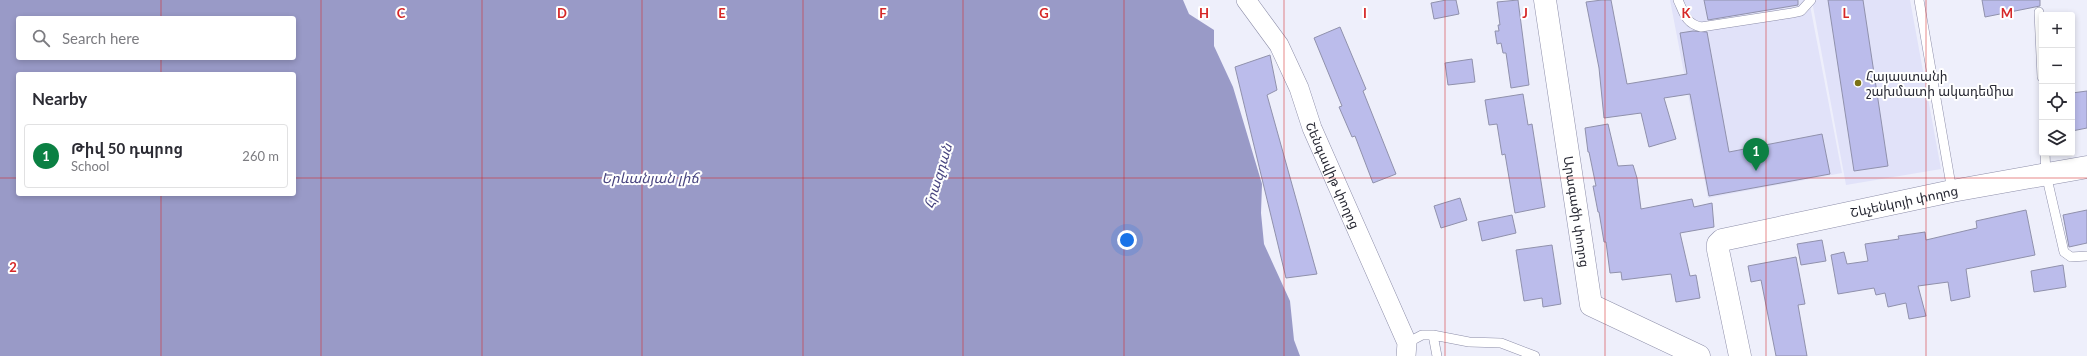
<!DOCTYPE html>
<meta charset="utf-8">
<style>
body{margin:0;font-family:Lato,"Noto Sans Armenian",sans-serif;background:#f2f2f3;color:#2b2b33}
.controls{position:absolute;right:12px;top:12px;display:grid;overflow:hidden;border-radius:4px;box-shadow:0 2px 6px #0003}
.controls button{width:36px;height:36px;display:grid;place-items:center;padding:0;border:0;border-bottom:1px solid #e1e1e2;background:#fff;color:#2b2b33;font:20px sans-serif}
.you{position:absolute;left:1127px;top:240px;width:14px;height:14px;margin:-10px;border:3px solid #fff;border-radius:50%;background:#1a73e8;box-shadow:0 0 0 6px #1a73e833}
.badge{display:grid;place-items:center;width:26px;height:26px;border-radius:50%;background:#0b8043;color:#fff;font-size:13px;font-weight:700}
.pin{position:absolute;translate:-50% -33px;filter:drop-shadow(0 1px 2px #0008)}
.pin::after{content:'';position:absolute;top:21px;width:14px;height:12px;background:inherit;clip-path:polygon(0 0,100% 0,50% 100%)}
.list{margin:0;padding:0;list-style:none}
h2{display:flex;justify-content:space-between;align-items:center;height:52px;margin:0;padding:0 16px;font-size:17px}
h2 small{font-size:13px;font-weight:400;color:#7c7c81}
.list li{display:grid;grid-template-columns:26px 1fr auto;gap:12px;align-items:center;box-sizing:border-box;height:64px;margin:0 8px 8px;padding:0 8px;border:1px solid #e1e1e2;border-radius:4px}
.list b{display:block;font-size:15px;white-space:nowrap}
.list p{margin:0;font-size:13px;white-space:nowrap;color:#7c7c81}
.list em{font-size:13px;font-style:normal;color:#7c7c81}
.icon{flex:none;width:22px;height:22px;fill:none;stroke:currentColor;stroke-width:2;stroke-linecap:round;stroke-linejoin:round}
.map{position:relative;flex:none;width:2087px;height:356px;overflow:hidden}
.search{position:absolute;background:#fff;box-shadow:0 2px 6px #0003;left:16px;top:16px;width:280px;height:44px;display:flex;align-items:center;gap:10px;box-sizing:border-box;padding:0 14px;border-radius:4px;color:#7c7c81;font-size:15px}
.panel{position:absolute;background:#fff;box-shadow:0 2px 6px #0003;left:16px;top:72px;width:280px;height:124px;border-radius:4px}
.map>svg:first-child{display:block}
.built{fill:#e1e2f9}
.water{fill:#999ac7;fill-rule:evenodd}
.building{fill:#bbbceb;stroke:#9091ac}
.lines{fill:none;stroke-linecap:round;stroke-linejoin:round}
.lane-casing{stroke:#8d8ea9;stroke-width:10}
.street-casing{stroke:#8d8ea9;stroke-width:20}
.secondary-casing{stroke:#8d8ea9;stroke-width:23}
.lane{stroke:#fff;stroke-width:9}
.street{stroke:#fff;stroke-width:19}
.secondary{stroke:#fff;stroke-width:22}
.grid{fill:none;stroke:#d62828;stroke-width:1;stroke-opacity:0.55}
.poi-dot{fill:#7b7214;stroke:#fff;stroke-width:1.5}
.labels{text-anchor:middle;stroke-width:4;stroke-linejoin:round;paint-order:stroke}
.poi-label{font-size:13px;fill:#282934;stroke:#fff;text-anchor:start}
.street-label{font-size:13px;fill:#282934;stroke:#fff}
.water-label{font-size:14px;font-style:italic;fill:#484580;stroke:#fff}
.grid-label{font-size:13px;text-anchor:middle;font-weight:bold;fill:#d62828;stroke:#fff;stroke-width:4;stroke-linejoin:round;paint-order:stroke}
</style>
<div class="map">
<svg width="2087" height="356" viewBox="0 0 2087 356">
<rect width="100%" height="100%" fill="#eeeffb"/>
<path class="built" d="M1670,0h139l33,173 -134,25z
M1817,0h93l31,169 -95,16 -34,-184z"/>
<path class="water" d="M0,0h1183l6,14 25,16v16l19,41 29,97 -1,29 3,31 26,57 4,39 6,16h-1300zM18,18h276v40h-276zM18,74h276v120h-276z"/>
<path class="building" d="M1446,0h10l3,14 -25,5 -3,-16z
M1518,0l11,85 -18,3 -5,-35h-3l-2,-10 -4,1 -2,-13h4l-1,-6h2l-3,-23z
M1602,0h9l16,84 60,-10 -7,-41 13,-2 14,1 22,120 93,-18 8,40 -121,22 -19,-102 -26,4 12,41 -27,8 -8,-34 -37,5 -5,-50 -13,-66z
M1704,0h94v5l-90,15z
M1828,0h35l25,166 -34,5z
M1982,0h58v6l-55,11z
M1340,27l26,62 -3,2 33,83 -23,9 -18,-47 -3,1 -13,-30 3,-1 -28,-68z
M1270,55l7,35 -10,5 50,179 -31,4 -51,-211z
M1472,59l3,23 -27,3 -3,-22z
M2087,91v37l-15,3v-38z
M1523,94l5,31 4,-1 13,83 -30,6 -10,-59 -3,1 -5,-31 -8,1 -4,-25z
M1608,124l10,42 15,-1 4,13 4,31 51,-10 2,8 18,-4 2,24 -34,6 10,43 6,-1 4,23 -24,4 -5,-28 -49,6 -1,-8 -11,1 -4,-31h-2l-5,-30h-1l-5,-26h3l-7,-34h-1l-3,-24z
M1460,198l7,22 -26,8 -7,-22z
M2026,210l9,45 -69,14 4,28 -19,4 -3,-19 -30,4 8,30 -17,3 -3,-16 -18,4 -3,-14 -9,2 -2,-7 -36,6 -7,-39 13,-3 3,12 21,-3 -3,-17 34,-5 -1,-3 27,-4 1,8 51,-12 -1,-7z
M2087,210v33l-18,4 -6,-32z
M1512,215l4,18 -34,8 -4,-19z
M1822,240l4,21 -25,4 -4,-21z
M1552,245l9,59 -18,3 -1,-9 -18,3 -8,-51z
M1796,257l9,47 -7,1 9,51h-31l-15,-76 -10,2 -3,-16z
M2063,265l3,22 -32,5 -3,-21z"/>
<g class="lines">
<defs>
<path id="lane" d="M1678,0c6,13 8,24 23,27l91,-14 9,-2 10,-11
M1919,0l33,191
M2039,12l3,65
M2045,153l1,21 18,78 7,5 16,-1
M1433,335l4,21
M1407,343l15,-8h11l36,7 32,1 34,13"/>
<g id="street">
<path id="s1" d="M1246,0l33,45 20,43 13,40 95,215 -1,13"/>
</g>
<g id="secondary">
<path id="s2" d="M1545,0l46,305 108,51"/>
<path id="s3" d="M1740,356l-22,-106v-6l4,-4 230,-49 135,-24"/>
</g>
</defs>
<use href="#lane" class="lane-casing"/>
<use href="#street" class="street-casing"/>
<use href="#secondary" class="secondary-casing"/>
<use href="#lane" class="lane"/>
<use href="#street" class="street"/>
<use href="#secondary" class="secondary"/>
</g>
<path class="grid" d="M161,0v18M321,0v356M482,0v356M642,0v356M803,0v356M963,0v356M1124,0v356M1284,0v356M1445,0v356M1605,0v356M1766,0v356M1926,0v356M161,58v16M0,178h18M294,178h1793M161,194v162"/>
<circle class="poi-dot" cx="1858" cy="83" r="4"/>
<g class="labels">
<g class="poi-label">
<text x="1866" y="81">Հայաստանի<tspan x="1866" dy="15">շախմատի ակադեմիա</tspan></text>
</g>
<g class="street-label">
<text dy="5" stroke="none"><textPath href="#s1" startOffset="197">Շենգավիթ փողոց</textPath></text>
<text dy="5" stroke="none"><textPath href="#s3" startOffset="306">Շևչենկոյի փողոց</textPath></text>
<text dy="5" stroke="none"><textPath href="#s2" startOffset="214">Արագածի փողոց</textPath></text>
</g>
<g class="water-label">
<text transform="translate(938 176) rotate(-73)" y="5">Հրազդան</text>
<text x="650" y="183">Երևանյան լիճ</text>
</g>
</g>
<g class="grid-label">
<text x="401" y="18">C</text>
<text x="562" y="18">D</text>
<text x="722" y="18">E</text>
<text x="883" y="18">F</text>
<text x="1044" y="18">G</text>
<text x="1204" y="18">H</text>
<text x="1365" y="18">I</text>
<text x="1525" y="18">J</text>
<text x="1686" y="18">K</text>
<text x="1846" y="18">L</text>
<text x="2007" y="18">M</text>
<text x="13" y="272">2</text>
</g>
</svg>
<div class="controls">
<button>+</button>
<button>−</button>
<button><svg class="icon" aria-label="locate" viewBox="0 0 24 24"><circle cx="12" cy="12" r="6"/><path d="M12 2v4M12 18v4M2 12h4M18 12h4"/></svg></button>
<button><svg class="icon" aria-label="layers" viewBox="0 0 24 24"><path d="M12 4l9 5-9 5-9-5zM3 14l9 5 9-5"/></svg></button>
</div>
<div class="you"></div>
<div class="pin badge" style="left:1756px;top:171px">1</div>
<div class="search"><svg class="icon" aria-label="search" viewBox="0 0 24 24"><circle cx="10" cy="10" r="6"/><path d="M15 15l6 6"/></svg>Search here</div>
<section class="panel">
<h2>Nearby<small></small></h2>
<ul class="list">
<li><span class="badge">1</span><div><b>Թիվ 50 դպրոց</b><p>School</p></div><em>260 m</em></li>
</ul>
</section>
</div>
